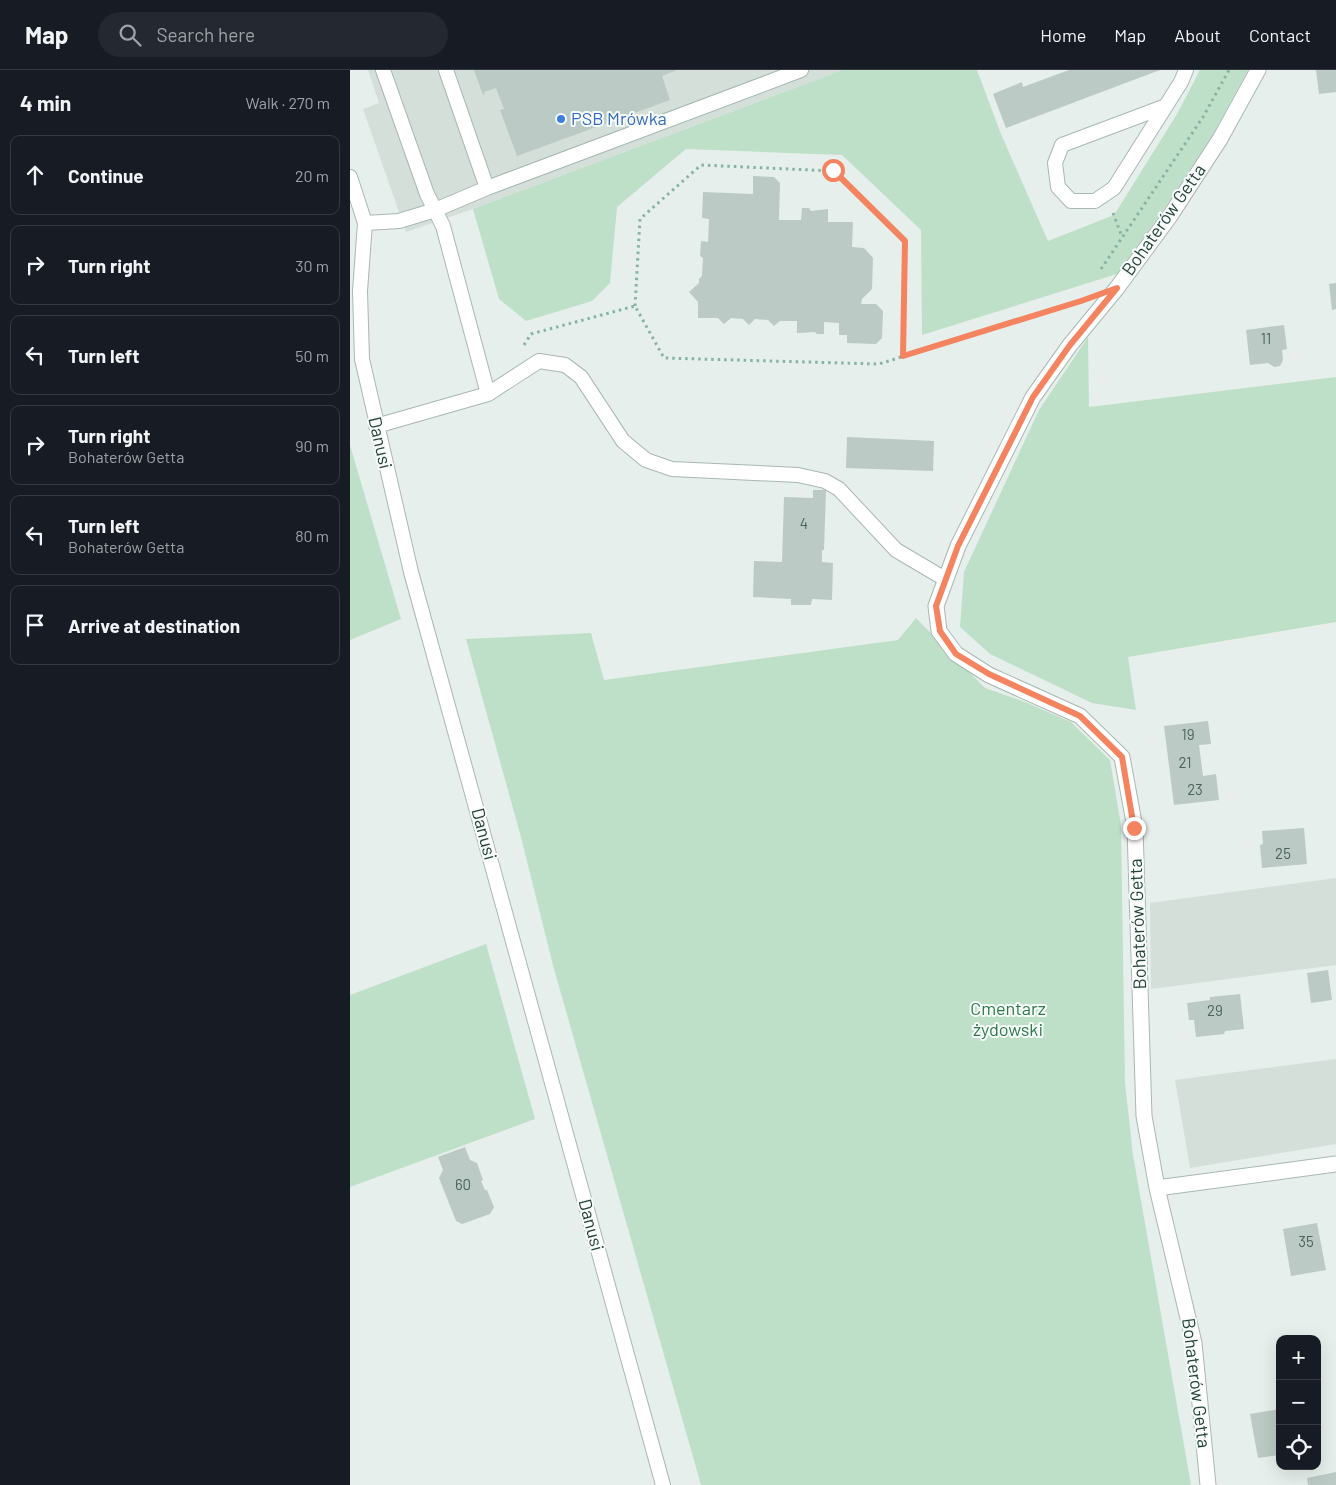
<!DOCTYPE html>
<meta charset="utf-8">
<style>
body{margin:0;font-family:Barlow,sans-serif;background:#242831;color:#f1f3f6}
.controls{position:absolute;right:15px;bottom:15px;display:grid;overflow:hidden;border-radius:10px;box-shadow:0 5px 20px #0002}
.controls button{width:45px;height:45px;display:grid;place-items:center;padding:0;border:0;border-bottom:1px solid #363941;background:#171b24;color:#f1f3f6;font:25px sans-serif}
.stop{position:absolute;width:15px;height:15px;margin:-11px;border:4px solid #f4845f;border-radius:50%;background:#fff}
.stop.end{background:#f4845f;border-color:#fff;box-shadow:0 1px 5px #0008}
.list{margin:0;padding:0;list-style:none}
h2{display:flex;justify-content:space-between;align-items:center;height:65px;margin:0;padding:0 20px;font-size:21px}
h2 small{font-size:16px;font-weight:400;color:#9ea1a6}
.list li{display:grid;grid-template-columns:32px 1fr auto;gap:15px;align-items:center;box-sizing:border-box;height:80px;margin:0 10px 10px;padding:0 10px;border:1px solid #363941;border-radius:10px}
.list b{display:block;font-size:19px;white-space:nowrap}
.list p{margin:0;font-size:16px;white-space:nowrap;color:#9ea1a6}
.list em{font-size:16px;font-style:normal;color:#9ea1a6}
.icon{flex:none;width:28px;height:28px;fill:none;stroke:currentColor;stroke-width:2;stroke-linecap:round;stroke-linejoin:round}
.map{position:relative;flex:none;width:986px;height:1415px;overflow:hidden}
header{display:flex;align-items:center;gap:30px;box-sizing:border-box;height:70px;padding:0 25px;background:#171b24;border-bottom:1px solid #363941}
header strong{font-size:24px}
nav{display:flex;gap:28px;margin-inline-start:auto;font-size:18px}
.search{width:350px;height:45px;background:#242831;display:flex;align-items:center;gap:12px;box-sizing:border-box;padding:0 18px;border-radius:28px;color:#9ea1a6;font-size:19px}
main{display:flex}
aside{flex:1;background:#171b24}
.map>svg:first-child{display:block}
.built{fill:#d4dfda}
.green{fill:#bfe0c8}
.building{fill:#bbcac4}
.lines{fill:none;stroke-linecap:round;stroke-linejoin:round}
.service-casing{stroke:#a8b8b2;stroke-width:16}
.minor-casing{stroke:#a8b8b2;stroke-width:17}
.path{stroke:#86b3a5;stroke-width:3;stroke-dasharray:2.5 4;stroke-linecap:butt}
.service{stroke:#fff;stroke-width:14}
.minor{stroke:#fff;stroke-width:15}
.route{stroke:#f4845f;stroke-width:6}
.shop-dot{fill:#3f7fe0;stroke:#f7fbf9;stroke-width:2}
.labels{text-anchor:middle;stroke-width:4;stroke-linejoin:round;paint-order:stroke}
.number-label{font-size:15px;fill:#4a645c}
.shop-label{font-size:18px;fill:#366cbe;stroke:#f7fbf9;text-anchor:start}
.street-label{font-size:18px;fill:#24423a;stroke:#f7fbf9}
.park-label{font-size:18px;fill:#2d7a4b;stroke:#f7fbf9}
</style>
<header>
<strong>Map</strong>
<div class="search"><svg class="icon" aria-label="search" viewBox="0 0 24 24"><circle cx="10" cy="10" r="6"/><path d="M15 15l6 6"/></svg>Search here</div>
<nav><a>Home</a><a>Map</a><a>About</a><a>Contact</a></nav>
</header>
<main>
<aside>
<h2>4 min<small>Walk · 270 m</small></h2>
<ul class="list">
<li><svg class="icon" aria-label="ahead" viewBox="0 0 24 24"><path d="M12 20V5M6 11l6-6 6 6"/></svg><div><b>Continue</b></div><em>20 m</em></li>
<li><svg class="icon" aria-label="right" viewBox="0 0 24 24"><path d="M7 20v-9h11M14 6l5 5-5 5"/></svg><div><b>Turn right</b></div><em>30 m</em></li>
<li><svg class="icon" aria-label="left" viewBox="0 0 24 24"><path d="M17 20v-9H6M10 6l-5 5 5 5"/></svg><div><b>Turn left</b></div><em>50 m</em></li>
<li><svg class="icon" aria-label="right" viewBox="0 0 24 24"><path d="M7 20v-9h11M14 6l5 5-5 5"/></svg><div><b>Turn right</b><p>Bohaterów Getta</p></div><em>90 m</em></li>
<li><svg class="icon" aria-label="left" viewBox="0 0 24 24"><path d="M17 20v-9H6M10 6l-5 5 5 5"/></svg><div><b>Turn left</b><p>Bohaterów Getta</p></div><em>80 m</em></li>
<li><svg class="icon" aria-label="arrive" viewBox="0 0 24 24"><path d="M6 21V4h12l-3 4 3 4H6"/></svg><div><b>Arrive at destination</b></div></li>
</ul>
</aside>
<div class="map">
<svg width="986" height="1415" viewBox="0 0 986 1415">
<rect width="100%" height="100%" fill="#e6efeb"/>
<path class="built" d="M18,0h474l-369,139 -67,23 -43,-123 16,-6z
M986,808v87l-185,24 -1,-86z
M986,989v85l-146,24 -15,-88z"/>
<path class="green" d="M492,0h135l24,64 47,107 66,-26 63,-101 23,-44h48l-35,64 -51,78 -45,62 -195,61 -1,-105 -79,-75 -156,-6 -69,58 -7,76 -18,18 -66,20 -27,-22 -26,-90z
M738,267l1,70 247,-30v245l-208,35 8,53 -44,-7 -102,-49 -30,-27 4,-55 75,-162z
M0,375l51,174 -51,21z
M566,548l69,70 40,14 46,20 39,38 11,65 4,258 8,72 58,330h-490l-147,-516 -33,-132 -55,-198 125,-6 13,47 294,-40z
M136,874l49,175 -185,68v-192z"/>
<path class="building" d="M124,0h203l-15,6 8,24 -153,56 -17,-46 4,-1 -8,-21 -12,4 1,2 -2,1z
M719,0h91l-154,58 -13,-34 29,-12 1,5z
M966,0h20v22l-17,2z
M403,106l21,1 6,6 -1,37h22l1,-12h7l2,3 17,-2v13h25l-1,25 12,1 9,10 -1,31 -10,10 -1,5h15l7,7 -1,27 -6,6 -29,-1v-8h-8v-12l-15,-1v12h-7l-2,-2 -18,1v-12h-17l-6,5 -6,-6 -13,-1 -6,6 -6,-6 -12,-1 -7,6 -6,-6h-20v-16l-9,-10 10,-9v-4l3,-3 1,-18 -3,-2 1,-15 7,1 1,-23 -7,-1 1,-26 50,2z
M986,213v26l-4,1 -3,-26z
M934,255l3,24 -5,1 1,10 -3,6 -6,1 -6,-4 -18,2 -4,-35z
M497,367l87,4 -1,30 -87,-3z
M463,420h13l-2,60h-2v12l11,1 -1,37 -20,-1 -1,6h-20v-6l-38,-2 1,-36 28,1 2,-65 29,1z
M858,651l3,23 -12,1 4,31 13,-2 3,26 -45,5 -10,-79z
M954,758l3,36 -45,4 -2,-23 3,-1 -1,-13z
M978,900l4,30 -21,3 -4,-30z
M890,924l4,35 -19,2 -1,3 -28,3 -2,-17h-5l-2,-17 23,-3v-3z
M115,1077l5,13 7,3 6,17 -2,1 4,9h2l7,17 -4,7 -28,10 -6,-3 -17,-43 4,-8 -5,-13z
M967,1153l9,47 -35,6 -8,-47z
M930,1339v46l-22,3 -8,-44z
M986,1402v13h-28l-1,-7z"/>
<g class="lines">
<defs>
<path id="service" d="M33,0l44,124 16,32 45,168
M96,0l41,118
M816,36l-104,39 -7,18 3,24 13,14h24l19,-13 67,-106 5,-12
M0,107l15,46 -5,68 2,68 49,213 252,913
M15,153l34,-2 36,-11 52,-22 314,-118
M26,356l112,-32 51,-33 26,4 16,12 42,64 23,19 26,9 126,6 27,6 14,8 57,61 49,29"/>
<path id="minor" d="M807,1118l179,-24
M858,1415l-14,-142 -37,-155 -13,-72 -9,-288 -13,-71 -42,-41 -91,-41 -33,-21 -17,-23 -3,-25 22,-60 75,-149 37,-52 47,-57 53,-72 50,-77 38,-69"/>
</defs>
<use href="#service" class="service-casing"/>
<use href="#minor" class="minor-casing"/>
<path class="path" d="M763,143l9,24
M751,199l102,-152 26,-47
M285,236l5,-87 61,-54 132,6 72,70 -2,115
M174,275l7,-11 104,-28 29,52 215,6 197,-62"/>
<use href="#service" class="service"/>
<use href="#minor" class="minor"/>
</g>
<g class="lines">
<path class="route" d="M483,100l72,71 -2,115 178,-55 36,-13 -47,57 -37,52 -75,149 -22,60 4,25 16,23 33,20 91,42 42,41 12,71"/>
</g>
<circle class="shop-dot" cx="211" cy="49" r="5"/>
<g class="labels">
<g class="number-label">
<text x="916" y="274">11</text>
<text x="454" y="459">4</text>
<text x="838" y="670">19</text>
<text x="835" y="698">21</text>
<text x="845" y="725">23</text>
<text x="933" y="789">25</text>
<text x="865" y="946">29</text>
<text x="113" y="1120">60</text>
<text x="956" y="1177">35</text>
</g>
<g class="shop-label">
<text x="221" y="55">PSB Mrówka</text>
</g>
<g class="street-label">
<text transform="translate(814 150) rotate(-55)" y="6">Bohaterów Getta</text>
<text transform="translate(30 373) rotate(77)" y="6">Danusi</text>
<text transform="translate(134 764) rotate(75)" y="6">Danusi</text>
<text transform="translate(788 854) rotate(-92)" y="6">Bohaterów Getta</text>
<text transform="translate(241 1155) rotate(75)" y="6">Danusi</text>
<text transform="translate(846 1313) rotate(83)" y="6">Bohaterów Getta</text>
</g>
<g class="park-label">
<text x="658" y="945">Cmentarz<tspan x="658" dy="21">żydowski</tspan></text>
</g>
</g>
</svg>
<div class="controls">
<button>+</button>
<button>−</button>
<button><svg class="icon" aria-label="locate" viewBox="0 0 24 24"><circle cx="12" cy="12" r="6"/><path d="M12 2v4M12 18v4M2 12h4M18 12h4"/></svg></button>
</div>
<div class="stop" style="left:483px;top:100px"></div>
<div class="stop end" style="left:784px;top:758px"></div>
</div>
</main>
